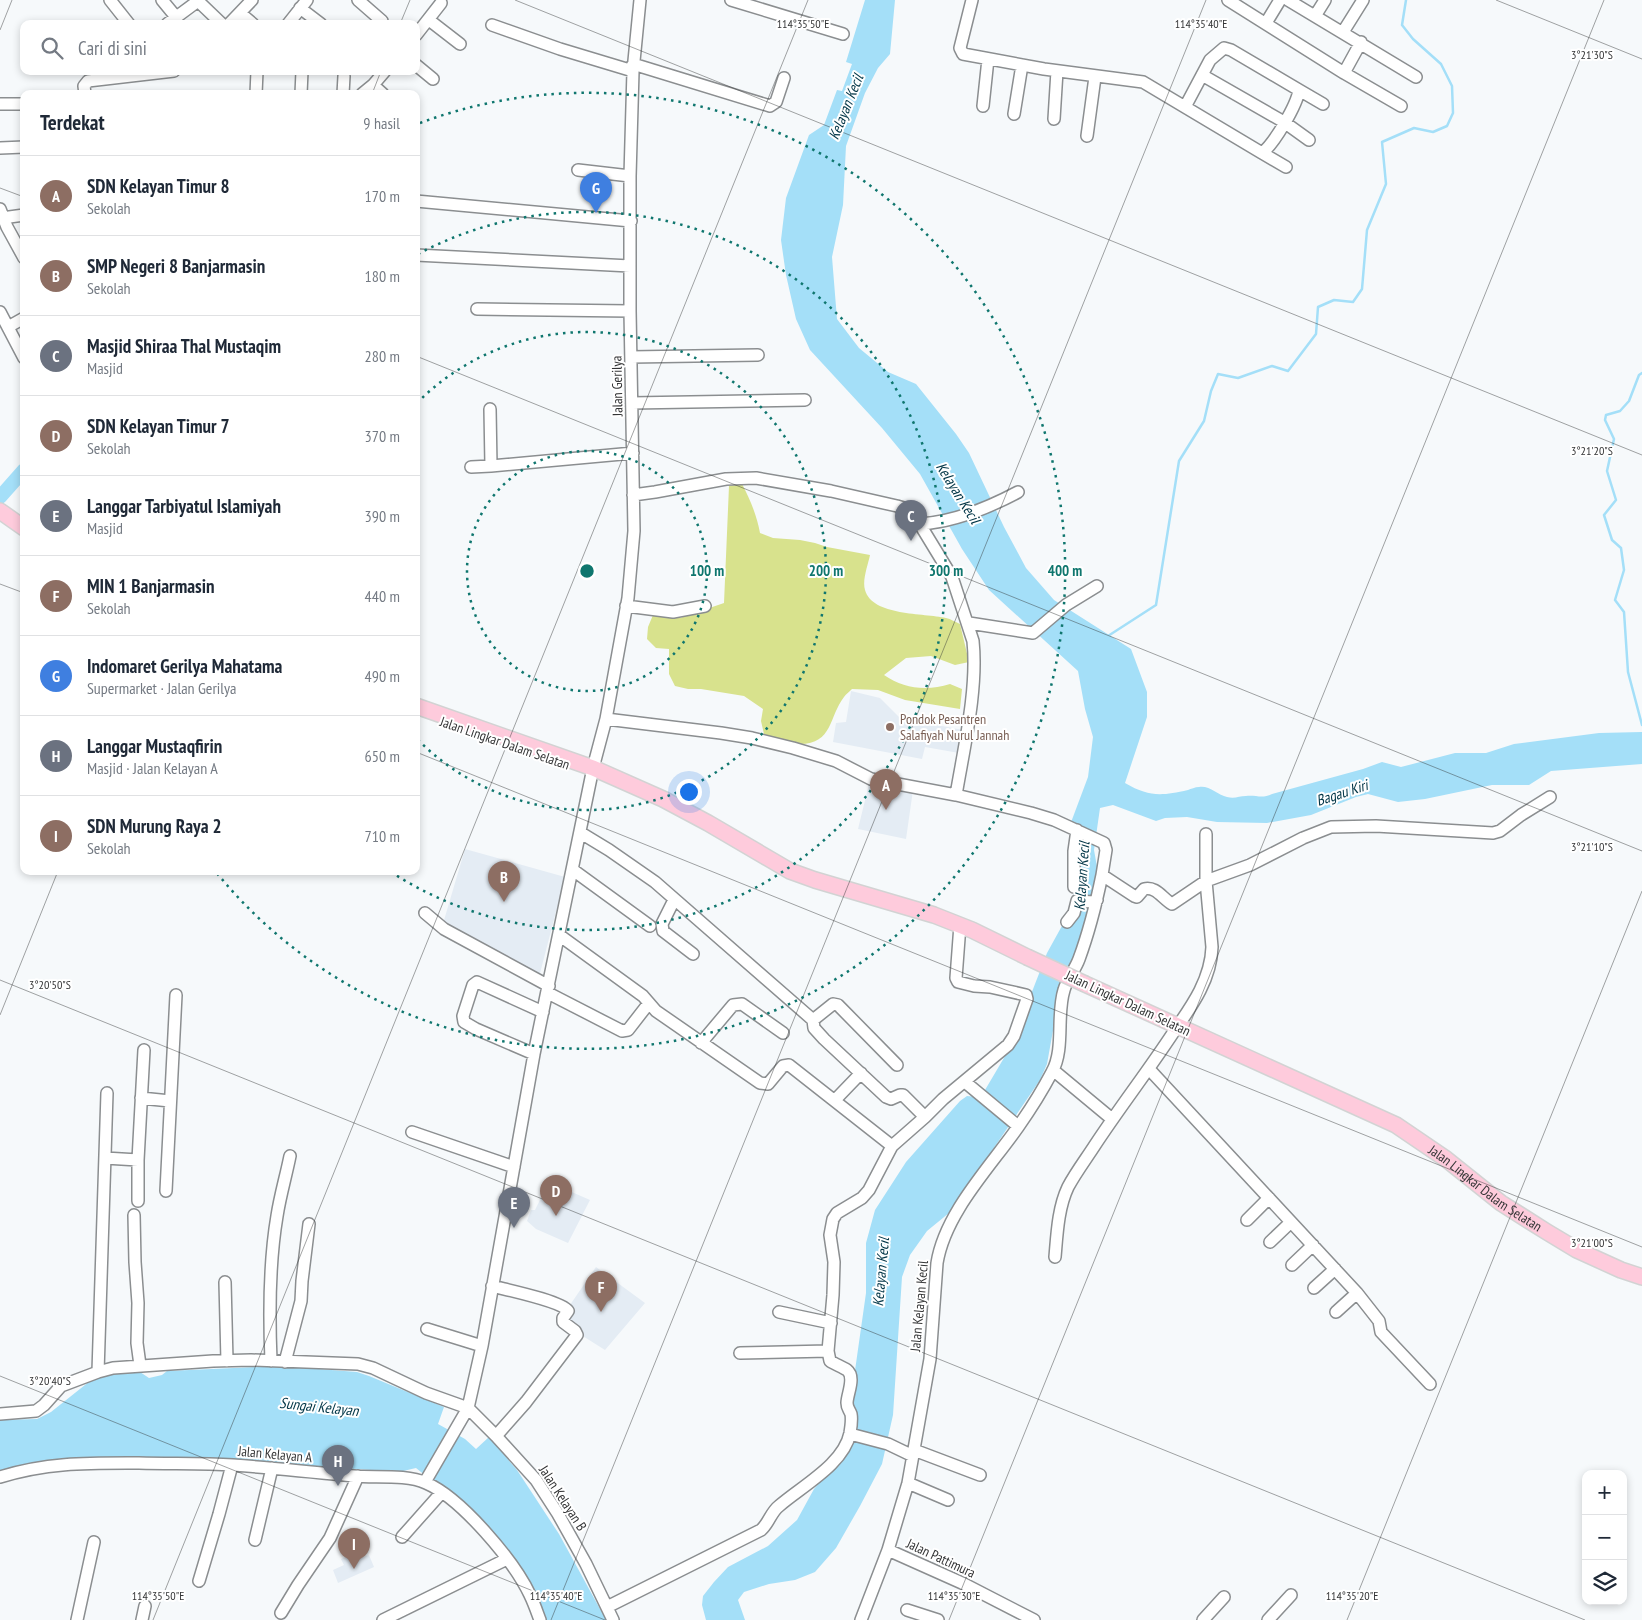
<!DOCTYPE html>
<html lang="id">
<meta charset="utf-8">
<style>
body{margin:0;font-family:"PT Sans Narrow",sans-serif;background:#f2f2f3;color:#1f2937}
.controls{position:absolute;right:15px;bottom:15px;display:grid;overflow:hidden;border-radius:10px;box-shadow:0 2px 8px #0003}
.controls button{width:45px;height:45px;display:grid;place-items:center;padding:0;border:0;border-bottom:1px solid #e0e1e3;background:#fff;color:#1f2937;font:25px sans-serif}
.you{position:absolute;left:688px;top:791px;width:18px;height:18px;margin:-12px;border:4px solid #fff;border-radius:50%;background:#1a73e8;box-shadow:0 0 0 8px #1a73e833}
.badge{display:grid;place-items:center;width:32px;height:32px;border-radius:50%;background:#d93025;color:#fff;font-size:16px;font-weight:700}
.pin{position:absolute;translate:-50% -41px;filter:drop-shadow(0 1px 2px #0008)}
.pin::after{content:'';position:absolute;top:26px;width:18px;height:15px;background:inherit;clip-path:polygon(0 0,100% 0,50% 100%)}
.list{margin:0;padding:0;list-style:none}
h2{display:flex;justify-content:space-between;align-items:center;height:65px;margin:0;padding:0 20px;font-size:21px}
h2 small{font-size:16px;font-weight:400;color:#747a83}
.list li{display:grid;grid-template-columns:32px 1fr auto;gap:15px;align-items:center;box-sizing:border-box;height:80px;padding:0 20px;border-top:1px solid #e0e1e3}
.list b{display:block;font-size:19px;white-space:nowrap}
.list p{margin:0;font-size:16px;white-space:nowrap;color:#747a83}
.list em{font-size:16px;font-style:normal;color:#747a83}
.icon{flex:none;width:28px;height:28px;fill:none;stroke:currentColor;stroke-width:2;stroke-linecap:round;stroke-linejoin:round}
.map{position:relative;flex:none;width:1642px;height:1620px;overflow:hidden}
.search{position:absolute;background:#fff;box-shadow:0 2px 8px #0003;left:20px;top:20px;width:400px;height:55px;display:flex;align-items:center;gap:12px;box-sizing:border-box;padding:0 18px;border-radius:10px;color:#747a83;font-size:19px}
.panel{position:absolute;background:#fff;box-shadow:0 2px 8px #0003;left:20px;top:90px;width:400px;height:785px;border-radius:10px}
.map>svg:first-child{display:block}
.built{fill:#e4ecf4}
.green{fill:#d8e28d}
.water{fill:#a4dff8}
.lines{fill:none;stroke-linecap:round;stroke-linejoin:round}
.stream{stroke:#a4dff8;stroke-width:2.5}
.river{stroke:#a4dff8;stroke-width:14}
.minor-casing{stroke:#8b8e90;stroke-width:14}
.major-casing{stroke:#d2d3d3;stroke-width:18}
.minor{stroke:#fff;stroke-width:11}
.major{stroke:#fecbdc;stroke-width:15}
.major-bridge-casing{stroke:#d2d3d3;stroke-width:18;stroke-linecap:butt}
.major-bridge{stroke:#fecbdc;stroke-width:15}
.ticks{fill:none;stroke:#343536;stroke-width:1;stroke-opacity:0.45}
.ring{fill:none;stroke:#0f766e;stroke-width:2.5;stroke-dasharray:2.5 5}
.education-dot{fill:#8d6e63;stroke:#fff;stroke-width:2}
.labels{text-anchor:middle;stroke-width:4;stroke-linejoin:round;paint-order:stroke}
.street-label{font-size:14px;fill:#343536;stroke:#fff}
.education-label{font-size:14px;fill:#785e54;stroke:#fff;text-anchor:start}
.water-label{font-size:15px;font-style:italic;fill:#013546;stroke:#fff}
.ticks-label{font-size:12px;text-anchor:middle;fill:#343536;stroke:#fff;stroke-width:4;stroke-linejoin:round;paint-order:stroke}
.centre{fill:#0f766e;stroke:#fff;stroke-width:2.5}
.ring-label{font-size:15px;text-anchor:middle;font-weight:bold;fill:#0f766e;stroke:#fff;stroke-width:4;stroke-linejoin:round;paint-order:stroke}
</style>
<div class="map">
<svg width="1642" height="1620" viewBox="0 0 1642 1620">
<rect width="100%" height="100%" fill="#f6f9fb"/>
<path class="built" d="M851,691l29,7 20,20 63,12 -4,23 -34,-6 -3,12 -89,-17 3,-19 10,-1z
M869,784l44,6 -7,49 -48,-10z
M465,849l100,28 -27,104 -96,-54z
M549,1182l41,18 -22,43 -32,-14 -9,-8 4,-11h4z
M596,1267l49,36 -40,47 -46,-29z
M369,1555l5,12 -36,16 -5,-13 11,-5 -3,-6 7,-3 2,6z"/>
<path class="green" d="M742,484c8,15 15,32 18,49l13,5 27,2 15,3 12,4 43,8c-2,10 -8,25 -5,35 7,26 59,23 81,28 5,1 9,4 14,6l9,38 -14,3 -24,-9 -25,2 -22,17c20,14 43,16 66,9l12,5 -2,20 -55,-9 -27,-10 -26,-1c-2,2 -6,5 -8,8 -15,19 -11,47 -44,47 -14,1 -24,-3 -36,-10l-3,-13 2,-12 -19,-13 -43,-7h-13l-13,-3 -6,-12v-25l-13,-1 -9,-9 1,-12 5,-12h14l13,3 44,-15 5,-117z"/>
<path class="water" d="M865,0h30l-5,54 -12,14 -13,25 -19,53 -3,59 -11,52 5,62 22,29 29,24 28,12 40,50 13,19 35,74 22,41 28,32 77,49 16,43v25l-22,66c24,14 36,13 63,7 3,-1 7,-3 11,-3 10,-2 19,8 28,10 8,2 12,-1 19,-1 11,-1 16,3 26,-2l91,-25 19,-7 19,5 54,-14h31l28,-9 85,-11 43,-1v32l-91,7 -22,14h-37l-67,14 -27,3 -30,-8 -12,3 -45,18 -44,8 -50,-1 -30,-5 -22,1 -9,3 -43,-16 -13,3 -6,42 5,28 -15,55 -23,53 -14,78 -7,16 -76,112 -15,21 -22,18 -17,24 -8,22 -9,138 -11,49 -22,42 -24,42 -21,24 -20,8 -26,4 -25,8 -6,8 7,20h-39l-4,-15 1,-9 11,-14 14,-15 40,-21 29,-26 17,-31 29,-34 23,-162v-50l9,-33 31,-48 54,-61 7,-5 11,1 7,-7 26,-44 36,-93 27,-49 -3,-48 4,-20 -5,-11 18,-48 5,-40 -8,-28 -7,-38 -89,-81 -27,-41 -42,-75 -38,-46 -72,-78 -14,-31 -10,-44 -5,-35 5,-42 23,-63 15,-10 13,-35 5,1 10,-27 -6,-2z
M280,1366l77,6 12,4 75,31 -6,17 27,15 11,10 13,-12 28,33 42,64 47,86h-61l-12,-28 -91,-103 -26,-21 -17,4 -143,-10 -256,10v-52l37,-1 14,-7 39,-31 20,-7 30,-2 9,6 13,-3 5,-4z"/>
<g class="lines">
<path class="stream" d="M1642,373l-3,2 -10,26 -9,10 -14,4 -1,5 9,19 -7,32 9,29 -12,15 8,25 9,8 3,22 -9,30 9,12 4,60 14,53
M1108,636l48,-31 23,-144 25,-40 7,-30 7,-17 20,4 34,-12 16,5 28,-37 2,-27 16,-7 19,2 9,-13 5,-59 19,-46 -4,-42 32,-14 19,4 14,-6 6,-13 -1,-27 -11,-22 -28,-25 -11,-14 4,-25"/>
<path class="river" d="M0,497l24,-27"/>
<defs>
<path id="minor" d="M110,0l19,24
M162,0l14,17
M358,0l24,21
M731,0l112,34
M972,0l-12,48 3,6 81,15 99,13 119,71c12,-9 35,-48 37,-63l-68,-40 -7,-2 -14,12 -25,47
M1228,0l116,73 57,33
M1288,0l128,77
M300,8l21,16
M240,13l13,11
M1315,16l10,-16
M429,20l31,24
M1266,23l14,-23
M167,24l31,-23 24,23
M229,24l23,-24
M288,24l19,-24
M492,25l68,24 73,22
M1343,32l20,-32
M416,35l25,-32
M633,64l137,42 6,-4 8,-24
M416,65l17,14
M1344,73l17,-31
M1202,75l82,47 25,18
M373,85l10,9
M1299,90l24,14
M85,94l-1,-8 4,-5 86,-10
M256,94l1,-23
M301,94l1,-23
M343,94l1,-18
M362,94l11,-9 12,-14
M0,104h24
M983,106l5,-47
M1014,114l8,-49
M1054,119l3,-48
M1087,136l8,-59
M0,148l24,-1
M1262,153l24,14
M578,170l52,6
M416,201l215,20
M0,209l7,18 17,31
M2,218l22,-3
M416,255l214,11
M477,309l153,2
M0,312l24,46
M8,327l16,-9
M631,357l127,-2
M632,403l173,-3
M490,409l1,57 142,-13
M471,467l20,-1
M633,495l22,-3 71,-13 30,-1 75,13 66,15 13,4 3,3 39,64 21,64c5,48 -9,106 -17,154
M920,524c34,-2 68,-16 98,-32
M626,606l47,6 32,-6
M969,623l64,10 33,-28 31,-19
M606,719l115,14 31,5 41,10 43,13 35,18 85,16 75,18 23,7 50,23 2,7 -4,25 32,21 3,1 7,-8c12,-3 18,9 28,15l34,-23 44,-16 53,-27 28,-11 45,-1 117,7 7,-2 21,-16 29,-18
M581,833l28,17 46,32 158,138 1,8 10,11 62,58 5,2 9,-4h3l22,22
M573,870l77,56
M1074,887v-36l3,-21
M674,900l-12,24 1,7 30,23
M425,913l19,16 105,57
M1067,922l7,-9 3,-12 17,1 3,-2
M559,935l84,61 13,15 104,72 8,1 15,-18 6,-1 103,81
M548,993l74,38 6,-1 21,-27
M813,1020l20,-16 5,1 59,60
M701,1043l32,-38 9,-1 41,29
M534,1054l-58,-25 -12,-7 -1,-6 10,-31 4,-3 66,30
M1149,1069l208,224 22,28 2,11 49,52
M1053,1070l59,49
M965,1082l53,44
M141,1098l29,3
M835,1100l26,-27
M412,1132l102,35
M105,1158l33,2
M166,1191l10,-196
M138,1201v-41l6,-110
M134,1215l1,47 3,41 -1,40 3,22
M1247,1220l22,-22
M1270,1242l21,-20
M1055,1257c2,-23 3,-49 13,-70 8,-15 18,-28 27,-42 25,-38 53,-74 78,-112 18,-26 38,-53 39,-86l-6,-66v-47
M1292,1265l21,-20
M225,1282l2,79
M492,1286c15,4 69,15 76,25l-5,7v4l12,9 2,4 -51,67 -30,34
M1314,1288l21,-19
M779,1312l52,11
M1336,1312l21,-19
M427,1329l55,17
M740,1353l88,-2
M271,1361c-2,-47 -2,-98 6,-145 3,-20 9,-40 13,-60
M285,1362l16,-61 1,-20 7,-57
M98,1372l9,-279
M0,1414l36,-3 8,-6 17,-19 37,-14 15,-4 100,-7 38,-1 107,4 15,4 53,25 42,15 28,28 40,44 22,34 28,50 27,56
M850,1434l38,10 25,12
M914,1450l66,25
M0,1477c48,-15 89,-14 139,-14 31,1 63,0 94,2 41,3 81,7 121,11 21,2 52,-2 72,7 35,15 88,78 104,112 4,8 7,17 10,25
M425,1482l43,-74 14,-62 52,-292 59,-286 13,-49 22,-121 6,-67 -4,-220v-135l3,-105 7,-71
M908,1483l40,17
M402,1537l40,-45
M255,1540l17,-72
M888,1550l74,33 72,37
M199,1581l20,-67 13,-49
M607,1607l154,-77c8,-7 10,-18 18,-24 23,-20 65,-42 71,-73 1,-6 2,-14 1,-19 -2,-5 -4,-6 -4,-11 0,-9 9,-26 0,-33 -5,-3 -12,-6 -17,-9l-2,-10 5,-56 1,-33 -4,-27 3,-16 4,-6 25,-15 7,-8 23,-44 33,-29 18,-18 65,-54 6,-9 13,-37 -1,-4 -36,-8 -16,-1 -16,-4 -2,-4 4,-53
M907,1610l31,10
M281,1613l17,-28 32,-47 28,-62
M77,1620l17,-78
M142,1620l3,-14
M383,1620l124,-61
M861,1620l27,-70 20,-67 22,-124 7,-96c8,-50 53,-96 81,-136 12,-17 24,-36 34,-55 13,-23 4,-57 12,-82 3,-11 11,-20 15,-31 10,-27 17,-55 23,-84
M1203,1620l21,-23
M1268,1620l23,-25"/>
<g id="major">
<path d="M0,511l24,17"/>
<path d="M416,706l177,62 70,31 45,24 82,48 25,9 119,35 38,15 55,27"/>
<path id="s1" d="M1085,984l311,141 50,34 55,44 46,29 30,18 44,20 21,7"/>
</g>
</defs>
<use href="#minor" class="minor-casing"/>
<use href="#major" class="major-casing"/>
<use href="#minor" class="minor"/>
<use href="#major" class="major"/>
<defs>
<path id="major-bridge" d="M1027,957l58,27"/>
</defs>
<use href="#major-bridge" class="major-bridge-casing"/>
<use href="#major-bridge" class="major-bridge"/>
</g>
<path class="ticks" d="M515,0l1127,455M1496,0l146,59M400,24l10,-24M0,30l12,-30M372,94l9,-23M0,188l24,9M416,356l1226,495M0,584l24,9M416,752l1226,495M0,980l1585,640M0,1015l58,-144M0,1376l605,244M153,1620l655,-1620M551,1620l655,-1620M949,1620l655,-1620M1347,1620l295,-729"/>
<g class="ring">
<circle cx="587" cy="571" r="120"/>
<path d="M417 403A239 239 0 1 1 417 739"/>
<path d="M418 254A359 359 0 1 1 391 872"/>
<path d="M420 123A478 478 0 1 1 216 872"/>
</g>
<circle class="education-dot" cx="890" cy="727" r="5"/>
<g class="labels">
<g class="street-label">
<text transform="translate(617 386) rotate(-91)" y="5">Jalan Gerilya</text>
<text transform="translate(505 743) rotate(19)" y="5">Jalan Lingkar Dalam Selatan</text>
<text transform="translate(1128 1003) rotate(25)" y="5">Jalan Lingkar Dalam Selatan</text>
<text dy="5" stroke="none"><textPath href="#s1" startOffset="451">Jalan Lingkar Dalam Selatan</textPath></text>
<text transform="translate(919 1306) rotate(-85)" y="5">Jalan Kelayan Kecil</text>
<text transform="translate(275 1454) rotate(5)" y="5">Jalan Kelayan A</text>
<text transform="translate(563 1498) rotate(57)" y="5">Jalan Kelayan B</text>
<text transform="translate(941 1558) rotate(25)" y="5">Jalan Pattimura</text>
</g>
<g class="education-label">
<text x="900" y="724">Pondok Pesantren<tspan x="900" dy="16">Salafiyah Nurul Jannah</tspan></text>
</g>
<g class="water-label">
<text transform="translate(846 107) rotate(-68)" y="5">Kelayan Kecil</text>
<text transform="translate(958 493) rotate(58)" y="5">Kelayan Kecil</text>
<text transform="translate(1342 793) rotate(-18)" y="5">Bagau Kiri</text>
<text transform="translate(1082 876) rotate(-86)" y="5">Kelayan Kecil</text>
<text transform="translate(881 1272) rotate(-85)" y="5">Kelayan Kecil</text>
<text transform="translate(319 1407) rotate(6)" y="5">Sungai Kelayan</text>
</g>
</g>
<g class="ticks-label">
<text x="803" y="28">114°35'50"E</text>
<text x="1201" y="28">114°35'40"E</text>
<text x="1592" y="59">3°21'30"S</text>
<text x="1592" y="455">3°21'20"S</text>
<text x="1592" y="851">3°21'10"S</text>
<text x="50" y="989">3°20'50"S</text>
<text x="1592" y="1247">3°21'00"S</text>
<text x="50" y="1385">3°20'40"S</text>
<text x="158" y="1600">114°35'50"E</text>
<text x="556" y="1600">114°35'40"E</text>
<text x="954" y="1600">114°35'30"E</text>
<text x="1352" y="1600">114°35'20"E</text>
</g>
<circle cx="587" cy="571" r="8" class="centre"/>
<g class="ring-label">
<text x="707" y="576">100 m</text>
<text x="826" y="576">200 m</text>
<text x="946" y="576">300 m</text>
<text x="1065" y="576">400 m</text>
</g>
</svg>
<div class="controls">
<button>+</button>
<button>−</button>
<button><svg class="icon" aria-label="layers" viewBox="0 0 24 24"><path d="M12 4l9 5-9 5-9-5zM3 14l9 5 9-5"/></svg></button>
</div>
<div class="you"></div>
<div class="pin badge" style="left:886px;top:810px;background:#8d6e63">A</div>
<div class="pin badge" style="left:504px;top:902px;background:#8d6e63">B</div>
<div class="pin badge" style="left:911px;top:541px;background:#6b7280">C</div>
<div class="pin badge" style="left:556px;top:1216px;background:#8d6e63">D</div>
<div class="pin badge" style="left:514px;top:1228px;background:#6b7280">E</div>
<div class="pin badge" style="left:601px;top:1312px;background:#8d6e63">F</div>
<div class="pin badge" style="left:596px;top:213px;background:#3f7fe0">G</div>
<div class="pin badge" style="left:338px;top:1486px;background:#6b7280">H</div>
<div class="pin badge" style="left:354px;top:1569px;background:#8d6e63">I</div>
<div class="search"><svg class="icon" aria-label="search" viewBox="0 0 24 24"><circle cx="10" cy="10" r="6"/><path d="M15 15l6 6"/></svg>Cari di sini</div>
<section class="panel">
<h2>Terdekat<small>9 hasil</small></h2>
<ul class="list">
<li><span class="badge" style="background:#8d6e63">A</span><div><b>SDN Kelayan Timur 8</b><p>Sekolah</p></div><em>170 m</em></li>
<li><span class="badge" style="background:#8d6e63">B</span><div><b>SMP Negeri 8 Banjarmasin</b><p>Sekolah</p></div><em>180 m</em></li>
<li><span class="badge" style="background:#6b7280">C</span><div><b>Masjid Shiraa Thal Mustaqim</b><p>Masjid</p></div><em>280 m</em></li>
<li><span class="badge" style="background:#8d6e63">D</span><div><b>SDN Kelayan Timur 7</b><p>Sekolah</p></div><em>370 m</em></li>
<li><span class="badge" style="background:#6b7280">E</span><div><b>Langgar Tarbiyatul Islamiyah</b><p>Masjid</p></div><em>390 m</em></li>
<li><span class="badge" style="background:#8d6e63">F</span><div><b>MIN 1 Banjarmasin</b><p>Sekolah</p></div><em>440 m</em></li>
<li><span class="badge" style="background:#3f7fe0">G</span><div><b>Indomaret Gerilya Mahatama</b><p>Supermarket · Jalan Gerilya</p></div><em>490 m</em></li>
<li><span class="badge" style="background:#6b7280">H</span><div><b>Langgar Mustaqfirin</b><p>Masjid · Jalan Kelayan A</p></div><em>650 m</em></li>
<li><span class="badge" style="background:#8d6e63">I</span><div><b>SDN Murung Raya 2</b><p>Sekolah</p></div><em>710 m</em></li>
</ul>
</section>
</div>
